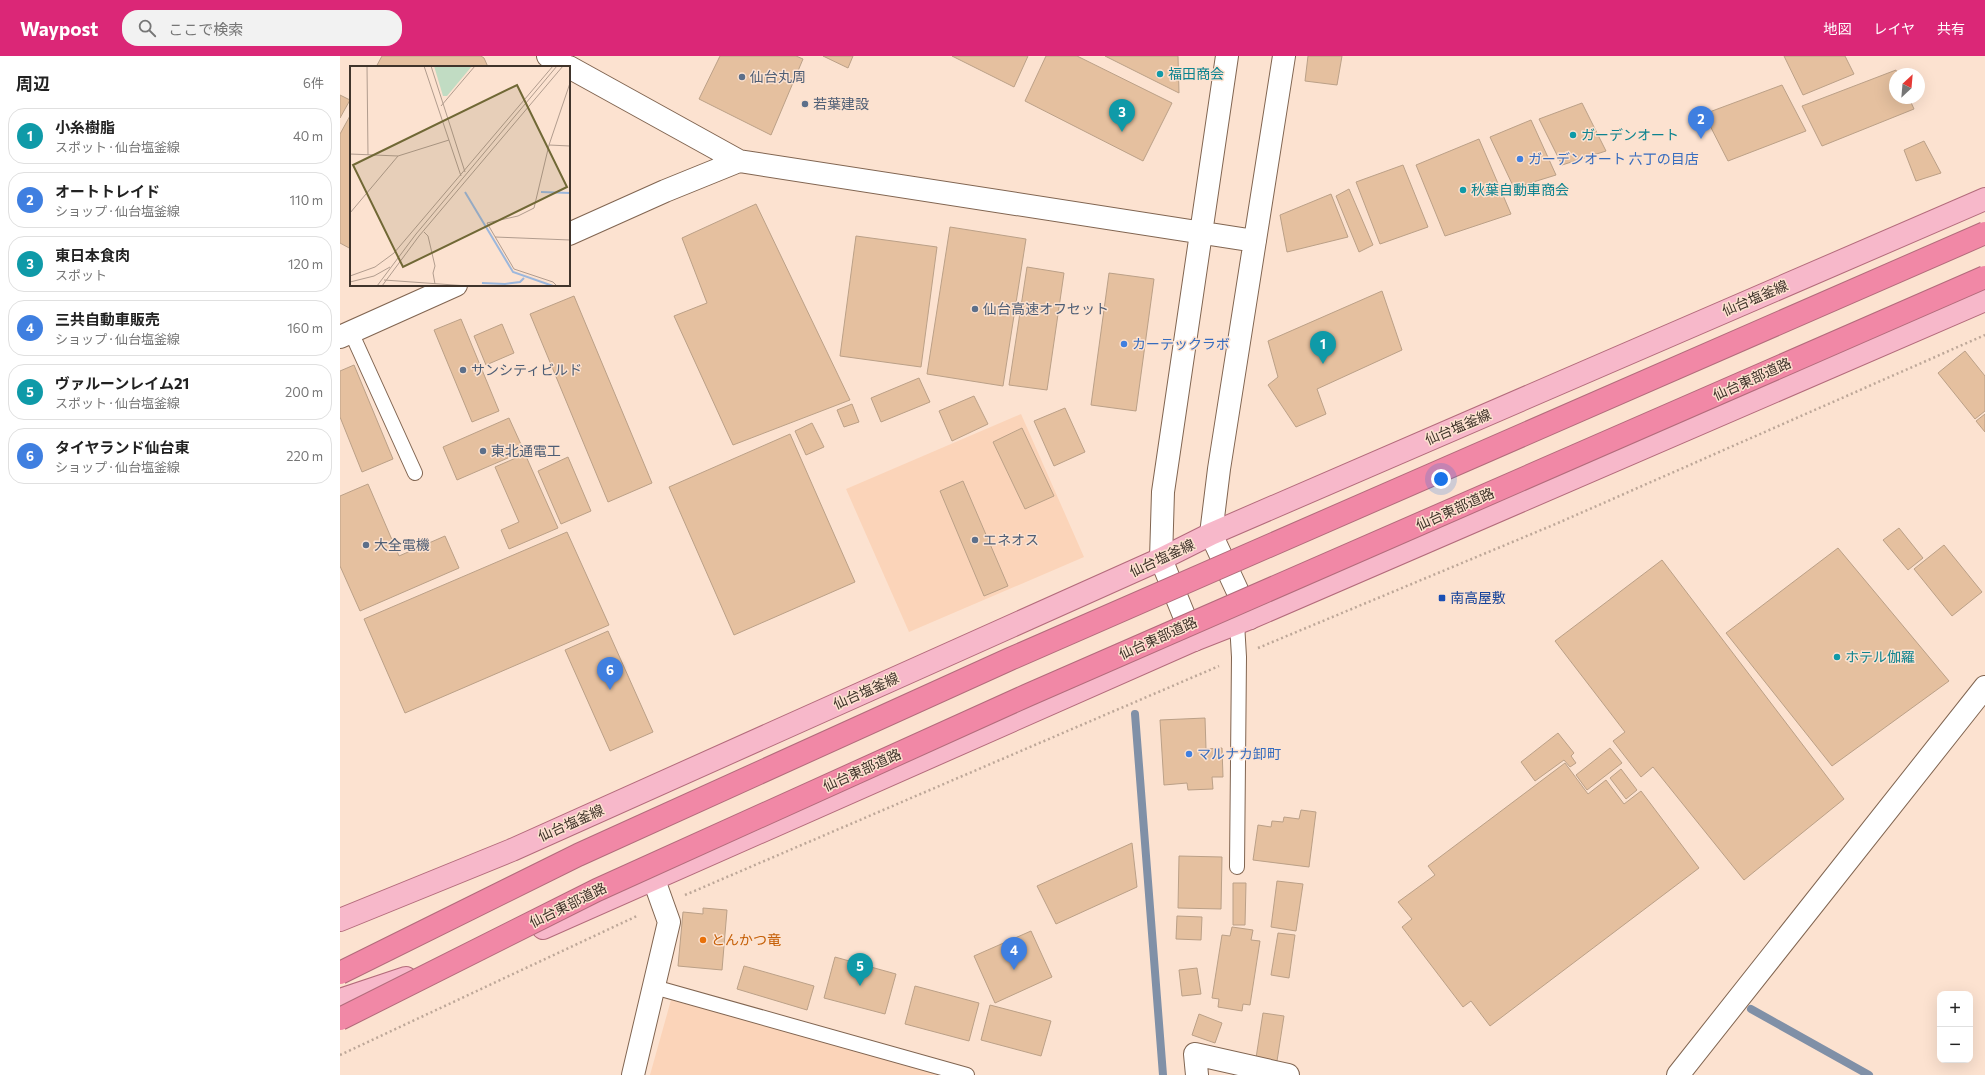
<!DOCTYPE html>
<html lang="ja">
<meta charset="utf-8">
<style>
body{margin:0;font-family:Commissioner,"Noto Sans JP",sans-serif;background:#f2f2f2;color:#222}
.controls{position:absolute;right:12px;bottom:12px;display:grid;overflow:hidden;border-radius:8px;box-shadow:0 4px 16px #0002}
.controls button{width:36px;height:36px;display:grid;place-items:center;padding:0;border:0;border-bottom:1px solid #e0e0e0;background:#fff;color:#222;font:20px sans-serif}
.compass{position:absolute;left:1549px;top:12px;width:36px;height:36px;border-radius:50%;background:#fff;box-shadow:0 4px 16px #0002;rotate:26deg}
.you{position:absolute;left:1101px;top:423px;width:14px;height:14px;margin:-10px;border:3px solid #fff;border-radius:50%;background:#1a73e8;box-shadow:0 0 0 6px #1a73e833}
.badge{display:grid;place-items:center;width:26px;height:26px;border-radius:50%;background:#db2777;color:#fff;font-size:13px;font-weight:700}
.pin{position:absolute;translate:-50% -33px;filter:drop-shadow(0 1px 2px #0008)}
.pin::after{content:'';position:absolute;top:21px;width:14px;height:12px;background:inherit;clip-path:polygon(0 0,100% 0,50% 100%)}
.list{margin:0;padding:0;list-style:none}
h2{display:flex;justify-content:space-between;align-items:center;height:52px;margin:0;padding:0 16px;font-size:17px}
h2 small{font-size:13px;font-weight:400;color:#767676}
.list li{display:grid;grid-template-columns:26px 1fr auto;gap:12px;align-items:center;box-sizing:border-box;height:56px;margin:0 8px 8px;padding:0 8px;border:1px solid #e0e0e0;border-radius:16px}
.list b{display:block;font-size:15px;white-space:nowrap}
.list p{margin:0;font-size:13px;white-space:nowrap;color:#767676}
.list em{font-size:13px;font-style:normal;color:#767676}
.icon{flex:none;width:22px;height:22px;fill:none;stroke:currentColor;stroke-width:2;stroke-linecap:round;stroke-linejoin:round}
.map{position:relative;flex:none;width:1645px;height:1019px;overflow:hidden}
header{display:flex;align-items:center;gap:24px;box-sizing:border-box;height:56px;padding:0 20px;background:#db2777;color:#fff}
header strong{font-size:19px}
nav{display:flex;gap:22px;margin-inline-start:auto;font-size:14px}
.search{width:280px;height:36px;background:#f2f2f2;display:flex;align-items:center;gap:10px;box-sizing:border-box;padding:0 14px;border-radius:16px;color:#767676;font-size:15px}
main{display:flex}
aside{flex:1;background:#fff}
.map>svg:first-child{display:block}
.built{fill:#fbd4b9}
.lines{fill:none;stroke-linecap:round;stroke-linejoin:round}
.stream{stroke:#8090a7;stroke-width:8}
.building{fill:#e5c09f;stroke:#bba087}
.service-casing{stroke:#816551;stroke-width:16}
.minor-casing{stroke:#816551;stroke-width:24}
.tertiary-casing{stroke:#816551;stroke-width:24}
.primary-casing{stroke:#b36b7b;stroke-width:24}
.path{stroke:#bda798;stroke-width:2.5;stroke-dasharray:2 3;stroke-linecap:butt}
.service{stroke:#fff;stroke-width:14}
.minor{stroke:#fff;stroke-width:22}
.tertiary{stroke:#fff;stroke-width:22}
.primary{stroke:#f7b8ca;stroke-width:22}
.motorway-bridge-casing{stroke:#b36b7b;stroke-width:24;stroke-linecap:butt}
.motorway-bridge{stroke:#f188a6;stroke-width:22}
.culture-dot{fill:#0f9aa8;stroke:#fce2d0;stroke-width:1.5}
.service-dot{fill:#5c6f8a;stroke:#fce2d0;stroke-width:1.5}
.shop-dot{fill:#3f7fe0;stroke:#fce2d0;stroke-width:1.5}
.transit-dot{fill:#1a4fb4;stroke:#fce2d0;stroke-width:1.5}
.food-dot{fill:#e8710a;stroke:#fce2d0;stroke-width:1.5}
.labels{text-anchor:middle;stroke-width:3;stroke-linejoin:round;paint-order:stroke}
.culture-label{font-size:14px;fill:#0d838f;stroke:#fce2d0;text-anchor:start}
.service-label{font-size:14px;fill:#4e5e75;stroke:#fce2d0;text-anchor:start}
.shop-label{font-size:14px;fill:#366cbe;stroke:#fce2d0;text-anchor:start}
.street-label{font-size:14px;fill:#40342b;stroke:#fce2d0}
.transit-label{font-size:14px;fill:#164399;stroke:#fce2d0;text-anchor:start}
.food-label{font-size:14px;fill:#c56008;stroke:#fce2d0;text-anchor:start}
.inset-river{fill:none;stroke:#9cb7dc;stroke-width:2}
.inset-road{fill:none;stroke:#b19c8e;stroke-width:1}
.view{fill:#706835;fill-opacity:0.15;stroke:#706835;stroke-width:2}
.inset-edge{fill:none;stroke:#40342b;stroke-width:2}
</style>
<header>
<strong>Waypost</strong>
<div class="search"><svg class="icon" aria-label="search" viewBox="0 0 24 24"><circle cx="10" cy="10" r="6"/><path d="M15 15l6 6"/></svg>ここで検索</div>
<nav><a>地図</a><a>レイヤ</a><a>共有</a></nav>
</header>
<main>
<aside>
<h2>周辺<small>6件</small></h2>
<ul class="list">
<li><span class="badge" style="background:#0f9aa8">1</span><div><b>小糸樹脂</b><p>スポット · 仙台塩釜線</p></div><em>40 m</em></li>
<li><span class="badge" style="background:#3f7fe0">2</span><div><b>オートトレイド</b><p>ショップ · 仙台塩釜線</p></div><em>110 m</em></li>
<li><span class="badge" style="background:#0f9aa8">3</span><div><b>東日本食肉</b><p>スポット</p></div><em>120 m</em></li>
<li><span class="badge" style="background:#3f7fe0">4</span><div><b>三共自動車販売</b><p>ショップ · 仙台塩釜線</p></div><em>160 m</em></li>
<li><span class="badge" style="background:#0f9aa8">5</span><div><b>ヴァルーンレイム21</b><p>スポット · 仙台塩釜線</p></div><em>200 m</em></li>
<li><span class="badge" style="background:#3f7fe0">6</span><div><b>タイヤランド仙台東</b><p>ショップ · 仙台塩釜線</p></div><em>220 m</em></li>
</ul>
</aside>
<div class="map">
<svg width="1645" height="1019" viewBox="0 0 1645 1019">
<rect width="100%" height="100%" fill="#fce2d0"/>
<path class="built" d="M681,358l63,143 -175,75 -63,-143z
M331,944l281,75h-302z"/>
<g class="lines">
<path class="stream" d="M795,658l28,361
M1411,953l118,66"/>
</g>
<path class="building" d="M42,0h99l3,2 4,9h-112z
M380,0h76l7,3 -32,76 -72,-36z
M483,0h30l-5,12z
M612,0h76l-14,31z
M706,0h31l95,47 -29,58 -118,-60z
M765,0h73l1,37z
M968,0h34l-5,29 -32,-4z
M1444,0h61l9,18 -51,21z
M1556,14l1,4h-2v24h14l5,11 -92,37 -20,-40z
M1442,29l24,46 -78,30 -24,-47z
M0,39l10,5 -10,18z
M1242,47l24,48 -44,14 -23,-46z
M11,58v135l-11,-6v-109z
M1191,64l25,55 -42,13 -24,-51z
M1139,83l32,75 -66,22 -29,-71z
M1584,85l17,32 -25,8 -12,-31z
M1063,109l25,62 -48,17 -24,-62z
M1009,133l24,56 -14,7 -23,-56z
M991,138l17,43 -61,15 -7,-37z
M416,148l94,196 -117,45 -59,-129 33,-13 -25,-65z
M610,171l76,12 -23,147 -76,-12z
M516,180l81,11 -16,120 -81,-11z
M687,211l37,6 -17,117 -38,-5z
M769,217l45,6 -18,132 -45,-6z
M1042,235l20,59 -85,39 9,25 -30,13 -28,-42 10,-8 -10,-36z
M234,240l78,187 -44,19 -78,-188z
M121,263l38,92 -27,11 -38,-92z
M162,268l12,29 -28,12 -12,-29z
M1625,295l20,25v35l-10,8 -37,-46z
M14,309l39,94 -31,13 -22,-55v-46z
M579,322l11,24 -49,20 -10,-24z
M634,340l14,28 -36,17 -13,-30z
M512,348l7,18 -15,5 -7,-17z
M725,352l20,44 -31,14 -20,-45z
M1645,358v18l-9,-11z
M169,362l15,33 -67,29 -14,-33z
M472,367l12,24 -18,8 -11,-24z
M682,372l32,68 -29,13 -32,-67z
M450,378l65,148 -121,53 -65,-148z
M185,398l33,74 -49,21 -8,-19 18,-8 -24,-55z
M228,401l23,54 -30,13 -23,-53z
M623,425l45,105 -24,10 -44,-105z
M28,428l31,72 46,-20 14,32 -99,43 -20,-45v-70z
M1559,472l24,30 -15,12 -25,-30z
M227,476l42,93 -204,88 -41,-94z
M1604,489l38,47 -30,24 -38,-47z
M1498,492l111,133 -117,85 -106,-133z
M1322,504l182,239 -100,81 -91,-113 -12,10 -28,-36 12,-9 -70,-91z
M268,575l45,101 -43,19 -45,-101z
M865,662l1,31 16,-1 1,29h-11l1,12 -25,1 -1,-7 -23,2 -4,-65z
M1218,677l16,20 -3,3 5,7 -6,4 -6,-7 -29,21 -14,-19z
M1270,692l12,15 -35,27 -11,-15z
M1225,707l23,31 18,-14 18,24 17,-13 58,77 -209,158 -19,-25 -8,6 -61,-80 10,-8 -14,-17 37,-27 -7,-9z
M1281,713l16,21 -11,9 -16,-21z
M961,754l15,2 -7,55 -56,-7 5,-35 13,2 1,-6 11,1 1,-5 15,2z
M792,787l5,44 -81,37 -19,-38z
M839,800l43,1 -1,52 -43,-1z
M937,825l26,3 -7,47 -25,-4z
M893,827h13l-1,42h-12z
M363,852l24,2 -5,60 -44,-4 5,-54 20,2z
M837,860l25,1 -1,23 -25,-1z
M892,871l21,3 -2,10 9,1 -10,64 -7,-1 -1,7 -24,-4 1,-8 -7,-1 10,-63 8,1z
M691,875l21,46 -57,26 -21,-47z
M938,877l17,2 -6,43 -18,-3z
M495,901l61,17 -11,40 -61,-16z
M404,910l70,20 -7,24 -70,-21z
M857,912l4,26 -19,2 -3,-26z
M575,930l64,17 -10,38 -64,-17z
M650,949l61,16 -10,35 -60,-16z
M923,957l21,3 -7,45 -21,-3z
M859,958l23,9 -7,20 -23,-8z"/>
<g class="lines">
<defs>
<path id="service" d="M11,276l64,141
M897,567l2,34 -2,210
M314,931l313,88"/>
<path id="minor" d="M293,1019l36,-153 -15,-42
M857,1019l-2,-21 93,21
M1338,1019l307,-388"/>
<path id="tertiary" d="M208,0l20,11
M229,11l170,94 516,80
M229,178l96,-43 74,-30
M0,281l116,-52
M910,562l-39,-84 8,-65 65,-413
M854,584l-33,-81 2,-67 64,-436"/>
<path id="primary" d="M0,864l172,-70 649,-291 50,-25 774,-335
M203,872l651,-288 56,-22 735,-318
M0,944l66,-22"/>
</defs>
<use href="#service" class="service-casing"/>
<use href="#minor" class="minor-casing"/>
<use href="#tertiary" class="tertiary-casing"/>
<use href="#primary" class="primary-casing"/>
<path class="path" d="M918,592l300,-125 427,-188
M345,839l534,-229
M0,999l297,-139"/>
<use href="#service" class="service"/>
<use href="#minor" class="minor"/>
<use href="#tertiary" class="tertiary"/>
<use href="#primary" class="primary"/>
<defs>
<path id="motorway-bridge" d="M0,917l238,-118 432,-196 975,-426
M0,963l257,-129 431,-195 957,-418"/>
</defs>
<use href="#motorway-bridge" class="motorway-bridge-casing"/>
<use href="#motorway-bridge" class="motorway-bridge"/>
</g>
<g class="culture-dot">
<circle cx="820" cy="18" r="4"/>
<circle cx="1233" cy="79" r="4"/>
<circle cx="1123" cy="134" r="4"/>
<circle cx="1497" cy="601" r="4"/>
</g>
<g class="service-dot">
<circle cx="402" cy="21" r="4"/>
<circle cx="465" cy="48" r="4"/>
<circle cx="635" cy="253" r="4"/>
<circle cx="123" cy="314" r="4"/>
<circle cx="143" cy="395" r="4"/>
<circle cx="635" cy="484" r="4"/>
<circle cx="26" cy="489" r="4"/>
</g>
<g class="shop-dot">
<circle cx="1180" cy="103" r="4"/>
<circle cx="784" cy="288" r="4"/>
<circle cx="849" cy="698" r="4"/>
</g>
<rect class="transit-dot" x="1098" y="538" width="8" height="8" rx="2"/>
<circle class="food-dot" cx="363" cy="884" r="4"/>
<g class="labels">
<g class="culture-label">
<text x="828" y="23">福田商会</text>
<text x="1241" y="84">ガーデンオート</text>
<text x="1131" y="139">秋葉自動車商会</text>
<text x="1505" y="606">ホテル伽羅</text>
</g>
<g class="service-label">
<text x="410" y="26">仙台丸周</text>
<text x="473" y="53">若葉建設</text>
<text x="643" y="258">仙台高速オフセット</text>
<text x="131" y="319">サンシティビルド</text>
<text x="151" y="400">東北通電工</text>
<text x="643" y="489">エネオス</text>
<text x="34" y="494">大全電機</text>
</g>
<g class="shop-label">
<text x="1188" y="108">ガーデンオート 六丁の目店</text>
<text x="792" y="293">カーテックラボ</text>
<text x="857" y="703">マルナカ卸町</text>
</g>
<g class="street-label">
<text transform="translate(1415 242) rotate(-23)" y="5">仙台塩釜線</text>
<text transform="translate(1412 323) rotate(-24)" y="5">仙台東部道路</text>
<text transform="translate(1118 371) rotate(-23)" y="5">仙台塩釜線</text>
<text transform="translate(1115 453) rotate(-24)" y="5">仙台東部道路</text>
<text transform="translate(822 502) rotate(-25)" y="5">仙台塩釜線</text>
<text transform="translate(818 582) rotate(-24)" y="5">仙台東部道路</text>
<text transform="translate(526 635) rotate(-24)" y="5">仙台塩釜線</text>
<text transform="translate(522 714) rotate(-24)" y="5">仙台東部道路</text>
<text transform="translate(231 767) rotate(-24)" y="5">仙台塩釜線</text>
<text transform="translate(228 849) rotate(-26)" y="5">仙台東部道路</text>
</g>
<g class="transit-label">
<text x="1110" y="547">南高屋敷</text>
</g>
<g class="food-label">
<text x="371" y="889">とんかつ竜</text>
</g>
</g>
<g transform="translate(10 10)">
<rect width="220" height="220" fill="#fce2d0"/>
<path d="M84,0h38l-25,30h-4z" fill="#c1dcc3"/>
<path class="inset-river" d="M115,126l48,80 40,14M191,126l29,1M132,217l23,1 15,-2 4,-4"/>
<path class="inset-road" d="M17,0l1,89M74,0l37,110M81,0l34,106M220,17l-21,62 21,1M91,40l34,-40M199,79l-15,63 -16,8 -31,7 27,46 39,13 4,4M0,88l48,2 51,-16M0,147l48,-57M74,166l4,4 7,30 -2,7 2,11M145,171l75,3M0,210l25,-9 19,-14 159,-187M34,214l84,6M0,216l24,-6 16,-9M27,220l39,-52 141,-168M32,220l37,-50 144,-170"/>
<path class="view" d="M167,19l50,102 -164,80 -50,-102z"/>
<rect width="220" height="220" class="inset-edge"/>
</g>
</svg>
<div class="controls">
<button>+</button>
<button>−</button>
</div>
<svg class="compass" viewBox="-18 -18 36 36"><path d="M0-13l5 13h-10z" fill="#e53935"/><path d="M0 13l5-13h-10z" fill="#767676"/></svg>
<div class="you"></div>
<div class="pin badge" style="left:983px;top:308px;background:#0f9aa8">1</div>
<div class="pin badge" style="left:1361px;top:83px;background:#3f7fe0">2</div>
<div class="pin badge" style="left:782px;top:76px;background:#0f9aa8">3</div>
<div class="pin badge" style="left:674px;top:914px;background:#3f7fe0">4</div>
<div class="pin badge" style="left:520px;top:930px;background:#0f9aa8">5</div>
<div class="pin badge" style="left:270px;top:634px;background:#3f7fe0">6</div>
</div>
</main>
